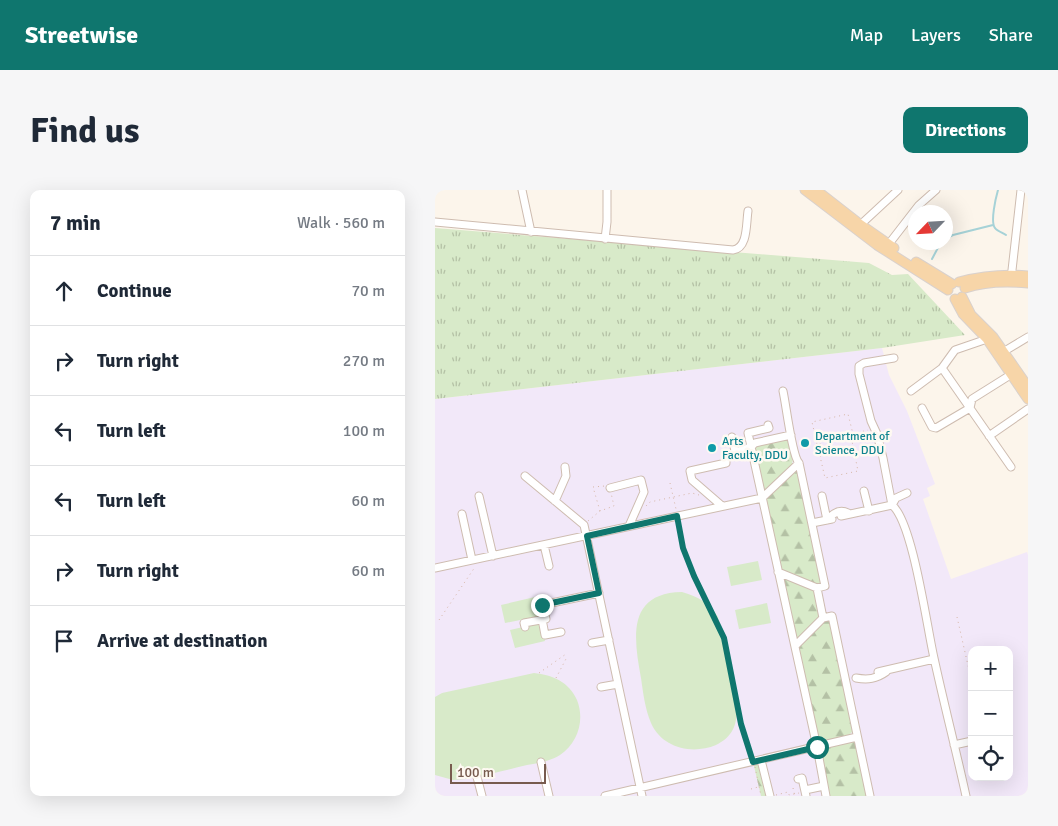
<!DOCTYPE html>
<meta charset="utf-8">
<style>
body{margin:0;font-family:Signika,sans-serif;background:#f6f6f7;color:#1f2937}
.controls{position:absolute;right:15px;bottom:15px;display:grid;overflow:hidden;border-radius:10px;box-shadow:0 5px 20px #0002}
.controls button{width:45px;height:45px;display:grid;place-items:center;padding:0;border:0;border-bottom:1px solid #e0e1e3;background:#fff;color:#1f2937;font:25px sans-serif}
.compass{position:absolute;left:473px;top:15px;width:45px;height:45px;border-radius:50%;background:#fff;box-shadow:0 5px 20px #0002;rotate:245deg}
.scale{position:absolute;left:15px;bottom:12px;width:96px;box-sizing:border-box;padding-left:5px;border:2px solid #775b4e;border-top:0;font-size:14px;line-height:18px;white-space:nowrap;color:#775b4e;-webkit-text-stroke:4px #fef9f2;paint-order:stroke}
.stop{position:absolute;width:15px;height:15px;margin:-11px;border:4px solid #0f766e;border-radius:50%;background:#fff}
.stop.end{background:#0f766e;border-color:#fff;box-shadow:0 1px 5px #0008}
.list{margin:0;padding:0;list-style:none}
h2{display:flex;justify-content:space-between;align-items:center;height:65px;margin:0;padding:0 20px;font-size:21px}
h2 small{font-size:16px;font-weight:400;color:#747a83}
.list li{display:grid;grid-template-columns:32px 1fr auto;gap:15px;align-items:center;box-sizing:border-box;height:70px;padding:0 20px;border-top:1px solid #e0e1e3}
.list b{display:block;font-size:19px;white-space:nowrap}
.list em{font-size:16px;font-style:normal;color:#747a83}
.icon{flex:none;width:28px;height:28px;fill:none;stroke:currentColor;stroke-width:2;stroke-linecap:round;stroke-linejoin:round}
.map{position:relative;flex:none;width:593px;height:606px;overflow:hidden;border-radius:10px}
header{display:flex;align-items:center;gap:30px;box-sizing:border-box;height:70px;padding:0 25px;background:#0f766e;color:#fff}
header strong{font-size:24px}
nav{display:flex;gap:28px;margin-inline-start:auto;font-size:18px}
.intro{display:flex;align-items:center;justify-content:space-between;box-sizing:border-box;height:120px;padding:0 30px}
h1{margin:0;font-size:35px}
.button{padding:12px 22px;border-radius:10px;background:#0f766e;color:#fff;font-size:18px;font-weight:700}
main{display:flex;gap:30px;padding:0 30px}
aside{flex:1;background:#fff;border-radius:10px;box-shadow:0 5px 20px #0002}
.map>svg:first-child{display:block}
.education{fill:#f2e8f9;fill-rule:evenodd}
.grass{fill:url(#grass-tufts)}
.forest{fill:url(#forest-firs)}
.pitch{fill:#d8eac9}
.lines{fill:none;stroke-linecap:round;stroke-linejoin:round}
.stream{stroke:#a6d2d7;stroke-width:2}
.minor-casing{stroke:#cebcb0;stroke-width:9}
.major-casing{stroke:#d9d1cd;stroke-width:11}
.path{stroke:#d6b6a6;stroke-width:1;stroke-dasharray:1 4;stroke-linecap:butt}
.minor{stroke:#fff;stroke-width:7}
.major{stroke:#f7d5a8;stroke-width:9}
.route{stroke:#0f766e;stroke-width:6}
.culture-dot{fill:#0f9aa8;stroke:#fef9f2;stroke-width:2}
.labels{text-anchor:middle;stroke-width:5;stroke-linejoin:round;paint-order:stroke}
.culture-label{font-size:12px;fill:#0d838f;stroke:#fef9f2;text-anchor:start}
</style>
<header>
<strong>Streetwise</strong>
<nav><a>Map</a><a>Layers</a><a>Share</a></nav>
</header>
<div class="intro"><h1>Find us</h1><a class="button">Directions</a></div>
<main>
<aside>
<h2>7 min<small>Walk · 560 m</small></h2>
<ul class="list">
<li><svg class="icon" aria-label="ahead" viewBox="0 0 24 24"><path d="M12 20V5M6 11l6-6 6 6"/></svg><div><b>Continue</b></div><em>70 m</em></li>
<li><svg class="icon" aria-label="right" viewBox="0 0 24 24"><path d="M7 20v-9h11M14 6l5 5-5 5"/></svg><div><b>Turn right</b></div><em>270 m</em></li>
<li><svg class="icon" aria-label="left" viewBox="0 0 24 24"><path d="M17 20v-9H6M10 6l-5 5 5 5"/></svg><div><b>Turn left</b></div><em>100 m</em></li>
<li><svg class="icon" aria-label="left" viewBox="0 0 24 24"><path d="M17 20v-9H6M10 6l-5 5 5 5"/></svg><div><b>Turn left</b></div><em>60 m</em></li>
<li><svg class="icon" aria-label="right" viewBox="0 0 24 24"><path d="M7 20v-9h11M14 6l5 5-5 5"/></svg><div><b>Turn right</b></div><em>60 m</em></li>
<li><svg class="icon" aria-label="arrive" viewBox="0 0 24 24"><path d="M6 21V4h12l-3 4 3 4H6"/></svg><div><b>Arrive at destination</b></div></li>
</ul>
</aside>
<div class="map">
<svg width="593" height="606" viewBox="0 0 593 606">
<defs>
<pattern id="grass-tufts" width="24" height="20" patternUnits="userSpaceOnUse" patternTransform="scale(1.25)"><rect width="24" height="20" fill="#d8eac9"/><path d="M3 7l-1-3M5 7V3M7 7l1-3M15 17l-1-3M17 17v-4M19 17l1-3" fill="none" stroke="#b4c1a5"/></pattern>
<pattern id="forest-firs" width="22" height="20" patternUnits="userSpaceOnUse" patternTransform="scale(1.25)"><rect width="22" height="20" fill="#d8eac9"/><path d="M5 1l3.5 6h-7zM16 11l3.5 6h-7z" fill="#b4c1a5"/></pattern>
</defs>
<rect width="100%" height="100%" fill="#fcf5eb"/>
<path class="education" d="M447,158l7,27 18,36 28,73 -8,4 3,8 -7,3 28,80 76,-27 1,3v241h-593v-397zM537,460h37v127h-37z"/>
<path class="grass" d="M0,38l434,35 23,12 16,-1 57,61 -83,13 -447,51z"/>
<path class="forest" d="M349,249l5,2 4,17 -1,7 -28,27 -10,-44 3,-2z
M360,280l4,2 23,110 -5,4 -36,-15 -15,-69 1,-6z
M350,387c28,10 36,10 34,43l-23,20 -13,-60z
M394,430l2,1 23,109 -7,7 -27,6 -3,-3 -19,-94 24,-25z
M417,551l5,3 11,52h-40l-8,-46 2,-2z
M326,570l9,36h-9l-8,-34z"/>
<path class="pitch" d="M323,371l4,19 -31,6 -4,-19z
M247,402c15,4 28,11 36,25l19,91c0,18 -5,29 -21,37 -24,10 -54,3 -65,-22 -6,-14 -8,-31 -10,-45 -7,-39 -15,-85 41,-86z
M100,407l5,19 -35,7 -4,-18z
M332,413l4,20 -32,6 -4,-19z
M106,433l4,18 -30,7 -5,-18z
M99,483c19,2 35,9 43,27 8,20 1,43 -17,55 -9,6 -22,8 -33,10 -20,5 -40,10 -61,14l-13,1 -18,-5v-78l7,-4z"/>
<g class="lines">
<path class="stream" d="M563,0c-2,7 -8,32 -3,38 2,3 8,5 11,7
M510,49l8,-4 40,-10
M497,69l9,-17"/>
<defs>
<path id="minor" d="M87,0l9,42
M0,32l298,28c15,-2 13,-26 15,-39
M423,37l40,-37
M170,49l2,-17v-32
M453,55l31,-40 17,-15
M576,89l10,-89
M568,162l25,-15
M507,178l69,99
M348,201c3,13 9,65 16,72l26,123 -8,2 6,30 9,-2 38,180
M476,201l31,-23 13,-18 35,-12
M487,218l10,19 4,1 34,-20 2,-9 43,-27
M333,235l1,3 -21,5 69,314 9,49
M554,246l39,-27
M297,247l3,14
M90,286l59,49 58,271
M175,298l31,-8 3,12 -15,34
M429,301l5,20
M44,306l14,60
M387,306l5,24
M120,311l11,-25 -1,-9
M457,315l-9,-47 -6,-24 -6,-13 -12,-47v-8l5,-3 30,-5
M457,315l4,-7 11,-5
M287,316l-30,-26 -2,-9 36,-8v-5c8,-10 21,-5 29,-15l36,-8
M27,324l10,46
M406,326l51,-11c21,17 35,123 42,153 10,46 22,92 32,138
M392,330c6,-7 13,-11 21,-7
M377,333l20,-4
M109,355l5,21
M0,378l327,-70 37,-35
M343,382l39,16
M107,429l3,16 16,-3
M90,437l-1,-4 22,-4 -4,-14 57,-12
M157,453l17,-3
M360,456l28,-28
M443,482l56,-13
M421,488c12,2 20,1 30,-6
M166,497l17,-3
M519,555l18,-4
M326,570l9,36
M106,572l8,34
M42,587l5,19
M363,589l4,-1 4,18
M370,600l19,-4
M170,606l252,-59"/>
<path id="major" d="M370,0l72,55 71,45
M381,0l45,35 33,23
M481,72l36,22
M524,92c23,-6 45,-8 69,-6
M530,98c21,-7 41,-7 63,-5
M527,107l9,18 22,22 35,50
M520,109l8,15 24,25 41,60"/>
</defs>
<use href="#minor" class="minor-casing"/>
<use href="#major" class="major-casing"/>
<path class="path" d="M418,244l1,6 -2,1 6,30 -33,7 -5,-22h3l-3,-13 -3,1 -5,-22 36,-8 5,20 15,-4
M235,293l6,26
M211,316l4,-4 42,-9 7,2
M165,321l-7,-24 12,-1
M153,331l12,-10 14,-5 -3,-13
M244,333l4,25 11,28 30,62 17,86 10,30
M522,427l15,66
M4,430l36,-53
M104,483l27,-19
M121,488l11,-21
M320,577l6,29
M358,598l2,8
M316,599l7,-2
M341,605l12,-3 1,3 10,-2"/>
<use href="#minor" class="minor"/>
<use href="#major" class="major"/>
</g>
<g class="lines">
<path class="route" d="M107,415l57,-12 -12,-57 90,-20 6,32 11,28 30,62 17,86 12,38 64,-15"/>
</g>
<g class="culture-dot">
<circle cx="370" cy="253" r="5"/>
<circle cx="277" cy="258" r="5"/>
</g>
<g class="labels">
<g class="culture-label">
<text x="380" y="250">Department of<tspan x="380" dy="14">Science, DDU</tspan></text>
<text x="287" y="255">Arts<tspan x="287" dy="14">Faculty, DDU</tspan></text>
</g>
</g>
</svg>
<div class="controls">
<button>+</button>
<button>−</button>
<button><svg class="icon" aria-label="locate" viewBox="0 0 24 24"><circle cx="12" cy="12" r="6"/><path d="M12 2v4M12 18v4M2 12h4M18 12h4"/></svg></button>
</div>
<svg class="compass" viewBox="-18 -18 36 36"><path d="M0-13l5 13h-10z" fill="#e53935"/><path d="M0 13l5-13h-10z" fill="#747a83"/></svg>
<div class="scale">100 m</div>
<div class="stop" style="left:382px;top:557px"></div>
<div class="stop end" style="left:107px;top:415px"></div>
</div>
</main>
